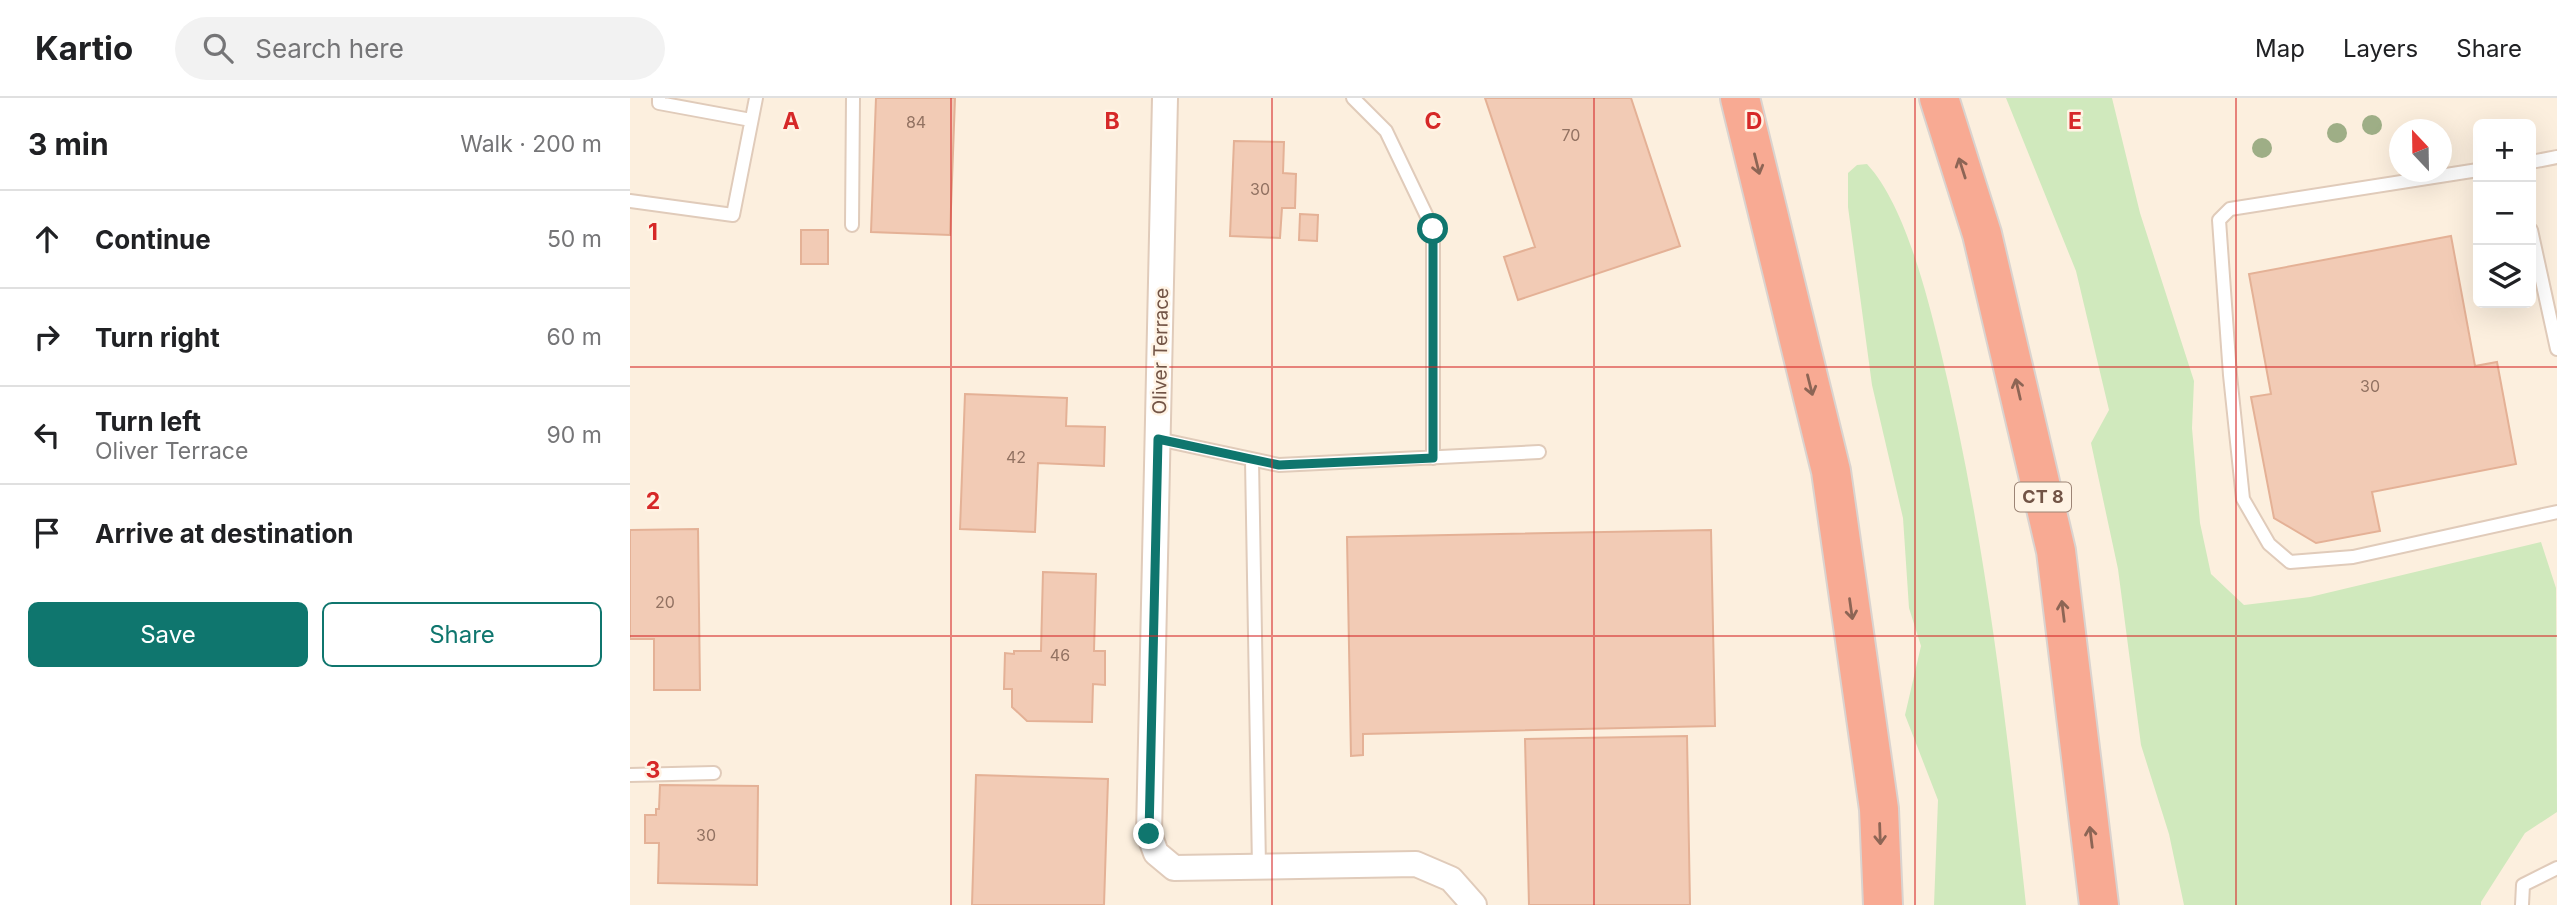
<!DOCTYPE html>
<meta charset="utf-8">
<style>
body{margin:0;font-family:Inter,sans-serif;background:#f2f2f2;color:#202124}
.controls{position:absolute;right:21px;top:21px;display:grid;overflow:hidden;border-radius:10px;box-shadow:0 7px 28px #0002}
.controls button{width:63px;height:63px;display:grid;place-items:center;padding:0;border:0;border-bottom:2px solid #e0e0e0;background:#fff;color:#202124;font:35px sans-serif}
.compass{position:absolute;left:1759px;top:21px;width:63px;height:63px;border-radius:50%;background:#fff;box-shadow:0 7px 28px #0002;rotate:338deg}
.stop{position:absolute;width:21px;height:21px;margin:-16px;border:5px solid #0f766e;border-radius:50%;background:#fff}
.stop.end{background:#0f766e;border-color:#fff;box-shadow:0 2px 7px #0008}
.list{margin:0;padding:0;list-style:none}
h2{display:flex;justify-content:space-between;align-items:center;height:91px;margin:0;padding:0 28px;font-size:30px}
h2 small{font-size:23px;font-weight:400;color:#757577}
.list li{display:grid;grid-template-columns:46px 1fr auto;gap:21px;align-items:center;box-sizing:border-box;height:98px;padding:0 28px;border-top:2px solid #e0e0e0}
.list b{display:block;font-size:26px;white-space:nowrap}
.list p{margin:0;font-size:23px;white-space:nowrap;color:#757577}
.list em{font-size:23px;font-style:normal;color:#757577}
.actions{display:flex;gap:14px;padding:21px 28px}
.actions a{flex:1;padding:16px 0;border:2px solid #0f766e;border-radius:10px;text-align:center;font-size:24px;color:#0f766e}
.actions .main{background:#0f766e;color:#fff}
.icon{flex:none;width:38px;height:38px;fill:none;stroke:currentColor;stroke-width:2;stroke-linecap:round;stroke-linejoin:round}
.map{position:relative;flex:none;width:1927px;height:807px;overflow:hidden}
header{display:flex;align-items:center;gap:42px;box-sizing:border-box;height:98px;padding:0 35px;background:#fff;border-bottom:2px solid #e0e0e0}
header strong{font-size:33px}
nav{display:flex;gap:38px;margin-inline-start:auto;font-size:24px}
.search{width:490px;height:63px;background:#f2f2f2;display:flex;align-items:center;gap:18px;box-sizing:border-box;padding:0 24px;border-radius:38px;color:#757577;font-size:26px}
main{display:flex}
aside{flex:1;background:#fff}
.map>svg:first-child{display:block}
.green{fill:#d0e9bd}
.building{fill:#f2cbb5;stroke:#e4b196;stroke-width:2}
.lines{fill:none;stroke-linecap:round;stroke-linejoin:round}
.service-casing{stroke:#e0cbba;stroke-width:16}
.minor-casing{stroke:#e0cbba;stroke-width:28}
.motorway-casing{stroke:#dad3cf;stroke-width:42}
.service{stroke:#fff;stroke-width:12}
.minor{stroke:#fff;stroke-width:24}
.motorway{stroke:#f8aa93;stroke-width:38}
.tree{fill:#9eae86}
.oneway{stroke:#8d6555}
.route{stroke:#0f766e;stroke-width:9}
.grid{fill:none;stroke:#d62828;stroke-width:2;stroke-opacity:0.55}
.labels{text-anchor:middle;stroke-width:5;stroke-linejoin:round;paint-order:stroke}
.number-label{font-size:16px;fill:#927262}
.shield{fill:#fff3e4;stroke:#9c8475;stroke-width:2}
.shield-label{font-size:18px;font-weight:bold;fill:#725446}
.street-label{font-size:19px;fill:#725446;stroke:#fff3e4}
.grid-label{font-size:23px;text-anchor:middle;font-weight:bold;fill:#d62828;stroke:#fff3e4;stroke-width:5;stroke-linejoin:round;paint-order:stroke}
</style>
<header>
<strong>Kartio</strong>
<div class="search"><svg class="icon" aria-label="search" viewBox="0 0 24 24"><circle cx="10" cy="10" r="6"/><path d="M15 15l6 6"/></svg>Search here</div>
<nav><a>Map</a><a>Layers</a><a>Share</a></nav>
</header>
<main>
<aside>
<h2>3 min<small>Walk · 200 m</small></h2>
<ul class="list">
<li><svg class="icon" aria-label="ahead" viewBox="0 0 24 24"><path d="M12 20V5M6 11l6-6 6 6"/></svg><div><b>Continue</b></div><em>50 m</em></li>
<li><svg class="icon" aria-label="right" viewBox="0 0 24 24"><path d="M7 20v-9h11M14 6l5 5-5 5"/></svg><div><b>Turn right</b></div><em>60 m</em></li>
<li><svg class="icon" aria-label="left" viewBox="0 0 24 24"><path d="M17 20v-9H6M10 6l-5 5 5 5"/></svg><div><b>Turn left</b><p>Oliver Terrace</p></div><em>90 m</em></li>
<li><svg class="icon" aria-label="arrive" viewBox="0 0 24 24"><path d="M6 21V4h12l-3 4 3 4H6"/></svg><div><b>Arrive at destination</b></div></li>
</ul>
<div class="actions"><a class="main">Save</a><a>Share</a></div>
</aside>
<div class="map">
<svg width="1927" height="807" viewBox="0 0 1927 807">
<rect width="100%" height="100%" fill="#fcefde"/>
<path class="green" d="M1376,0h106l28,115 54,168 -2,47 8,95 11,51 33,31 66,-8 231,-55 15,46 1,224 -32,21 -44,69v3h-297l-15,-71 -28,-89 -23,-176 -27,-126 18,-33 -33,-139z
M1237,66c37,40 59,127 72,180 45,184 67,373 87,561h-92l4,-105 -33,-85 16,-69 -12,-38 -6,-90 -31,-133 -24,-178v-34l9,-8z"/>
<path class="building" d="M246,0h79l-5,137 -79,-3z
M855,0h146l49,148 -162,54 -14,-43 31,-10z
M604,43l50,1 -1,31 13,1 -1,34h-13l-2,30 -50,-2z
M670,116l18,1 -1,26 -18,-1z
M171,132h27v34h-27z
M1821,138l24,130 22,-4 19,102 -144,28 8,39 -64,12 -42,-25 -23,-121 20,-3 -22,-120z
M335,296l102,4 -1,28 39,1 -1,39 -66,-3 -3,69 -75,-3z
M68,431l2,161h-46v-51h-24v-109z
M1081,432l4,196 -352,8v21l-12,1 -4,-219z
M413,474l53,2 -2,77h11v34l-12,-1 -1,38 -65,-1 -15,-14v-18h-8l1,-36 9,1v-3h27z
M1057,638l3,169h-161l-4,-166z
M346,677l132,4 -4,126h-132z
M30,687l98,1 -1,99 -99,-2 1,-40h-14v-28h11v-6h3z"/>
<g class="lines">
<defs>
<path id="service" d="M29,0v5l92,17
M723,0l33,33 47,98v229
M1901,64l26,-5
M1848,72l-248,39 -11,11 11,155 13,124 26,45 21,18 63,-5 204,-45
M0,103l103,14 23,-117
M222,127l1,-127
M1901,132l26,119
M528,341l121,26 260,-13
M622,362l7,407
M0,677l84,-2
M1892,807l1,-20 34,-17"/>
<path id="minor" d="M535,0l-16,736 7,19 18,15 242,-4 35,15 23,26"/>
<path id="motorway" d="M1110,0l91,373 48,338 4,96
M1309,0l43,136 74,317 43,354"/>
</defs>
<use href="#service" class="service-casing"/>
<use href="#minor" class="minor-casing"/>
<use href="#motorway" class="motorway-casing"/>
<use href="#service" class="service"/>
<use href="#minor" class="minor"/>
<use href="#motorway" class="motorway"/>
</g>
<g class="tree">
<circle cx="1742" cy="27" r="10"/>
<circle cx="1707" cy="35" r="10"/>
<circle cx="1632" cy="50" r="10"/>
</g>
<defs><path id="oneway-shaft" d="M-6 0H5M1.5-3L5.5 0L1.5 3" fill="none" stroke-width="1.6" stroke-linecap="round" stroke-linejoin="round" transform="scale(1.75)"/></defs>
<g class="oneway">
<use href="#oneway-shaft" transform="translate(1127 66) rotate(76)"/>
<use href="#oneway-shaft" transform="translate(1332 70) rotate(-108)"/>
<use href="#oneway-shaft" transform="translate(1180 287) rotate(76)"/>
<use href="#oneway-shaft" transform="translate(1388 291) rotate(-103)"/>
<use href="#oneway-shaft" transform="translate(1221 511) rotate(82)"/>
<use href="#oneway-shaft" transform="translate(1433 513) rotate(-97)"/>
<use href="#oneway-shaft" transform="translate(1250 736) rotate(88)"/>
<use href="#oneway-shaft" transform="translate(1461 739) rotate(-97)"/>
</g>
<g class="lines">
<path class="route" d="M519,736l9,-395 121,26 154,-7v-229"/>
</g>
<path class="grid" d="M321,0v807M642,0v807M964,0v807M1285,0v807M1606,0v807M0,269h1927M0,538h1927"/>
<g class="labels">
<g class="number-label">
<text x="286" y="30">84</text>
<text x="941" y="43">70</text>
<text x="630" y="97">30</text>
<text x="1740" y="294">30</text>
<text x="386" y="365">42</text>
<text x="35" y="510">20</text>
<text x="430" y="563">46</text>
<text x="76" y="743">30</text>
</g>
<rect class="shield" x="1385" y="384.5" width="56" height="29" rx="5"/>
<g class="shield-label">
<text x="1413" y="405">CT 8</text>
</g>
<g class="street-label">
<text transform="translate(530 253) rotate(-89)" y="7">Oliver Terrace</text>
</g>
</g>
<g class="grid-label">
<text x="161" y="31">A</text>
<text x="482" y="31">B</text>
<text x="803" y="31">C</text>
<text x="1124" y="31">D</text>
<text x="1445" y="31">E</text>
<text x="23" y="142">1</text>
<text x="23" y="411">2</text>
<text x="23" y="680">3</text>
</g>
</svg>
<div class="controls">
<button>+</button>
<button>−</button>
<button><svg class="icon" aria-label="layers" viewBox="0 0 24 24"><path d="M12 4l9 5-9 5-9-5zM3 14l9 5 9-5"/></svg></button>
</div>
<svg class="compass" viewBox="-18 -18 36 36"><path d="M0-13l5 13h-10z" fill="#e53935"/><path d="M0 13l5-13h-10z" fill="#757577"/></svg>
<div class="stop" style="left:803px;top:131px"></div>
<div class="stop end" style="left:519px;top:736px"></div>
</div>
</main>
